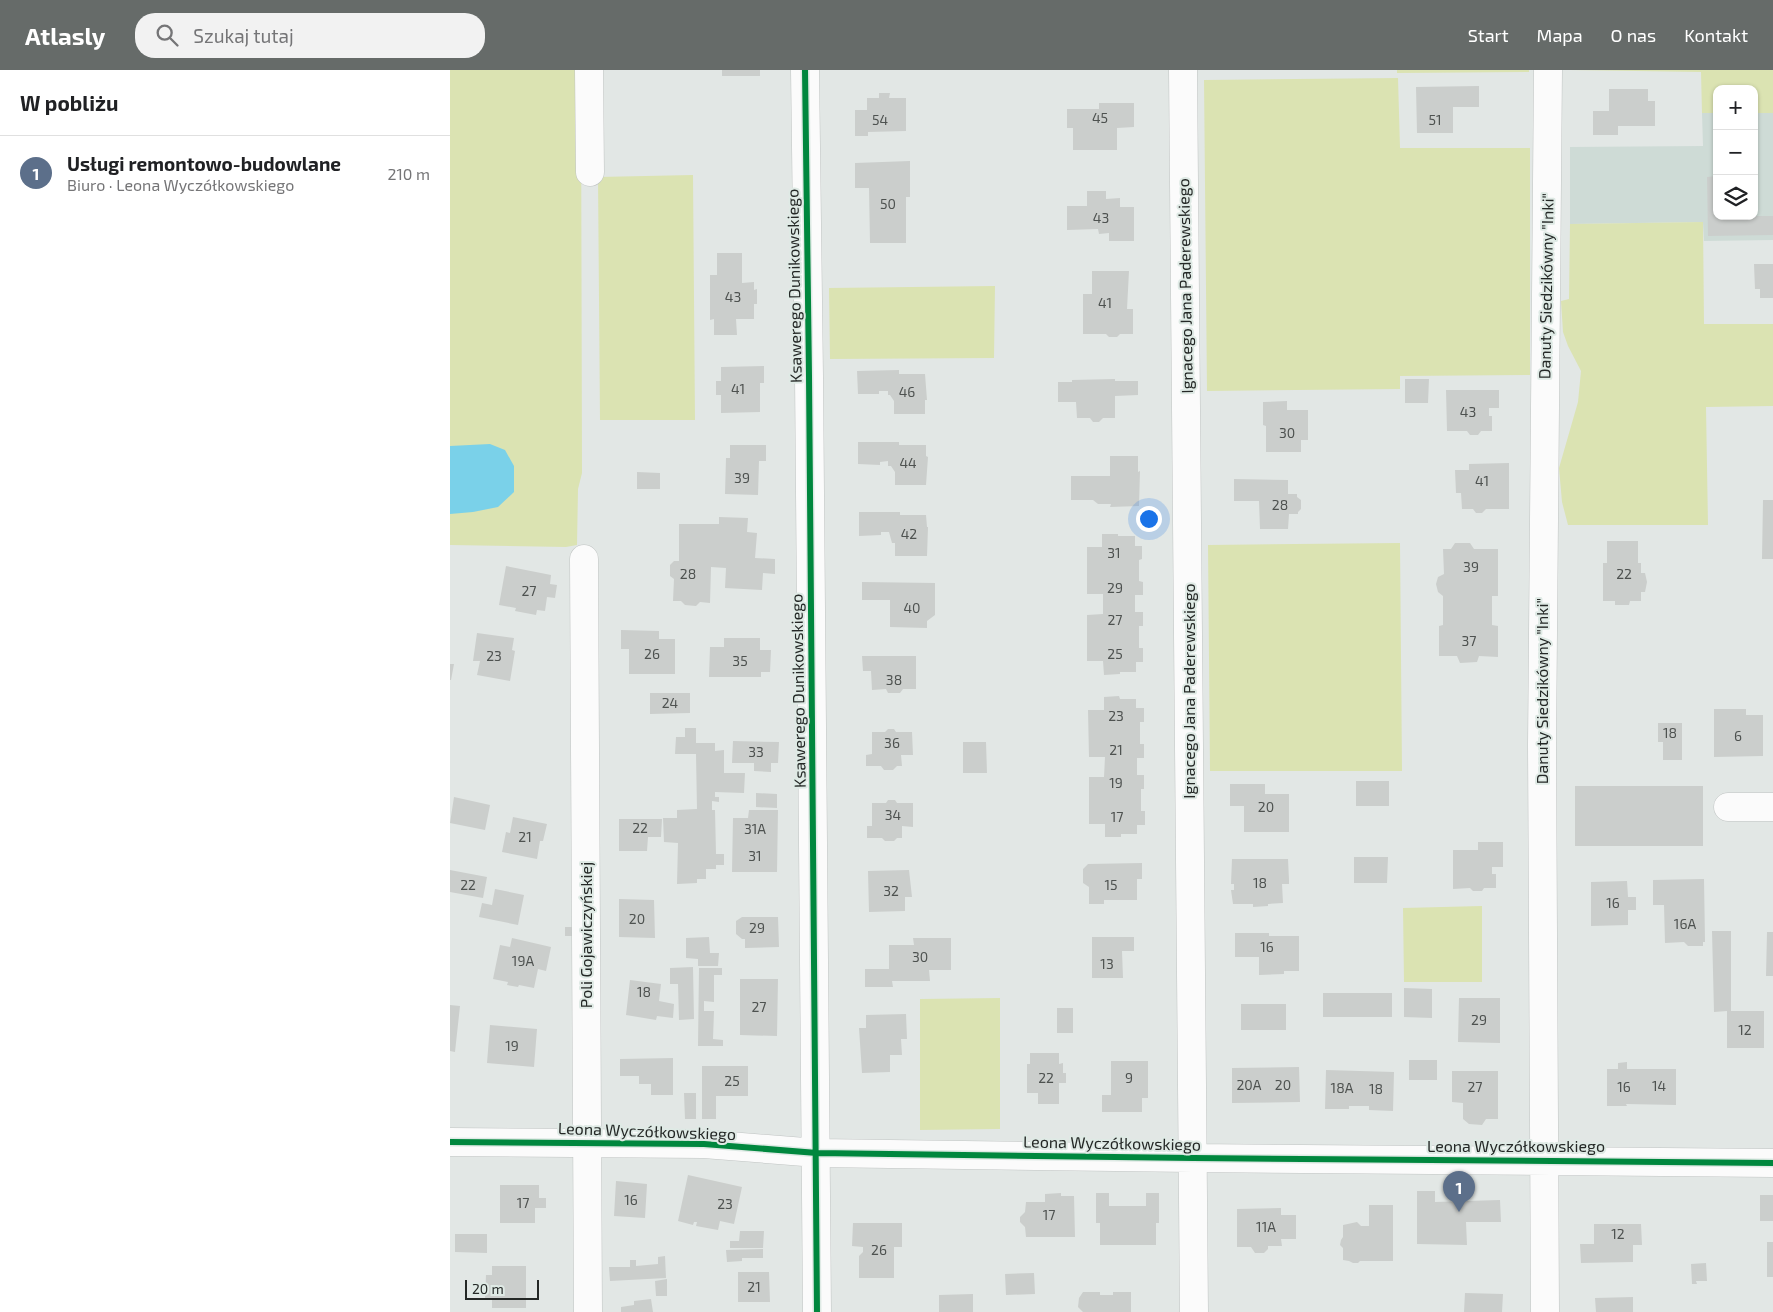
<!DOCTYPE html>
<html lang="pl">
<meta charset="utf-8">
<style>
body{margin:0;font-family:"Exo 2",sans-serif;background:#f2f2f2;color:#202124}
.controls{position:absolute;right:15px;top:15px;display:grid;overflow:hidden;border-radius:10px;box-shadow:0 1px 4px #0004}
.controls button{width:45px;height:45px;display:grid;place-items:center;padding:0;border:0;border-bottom:1px solid #e0e0e0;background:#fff;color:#202124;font:25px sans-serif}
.scale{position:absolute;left:15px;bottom:12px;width:74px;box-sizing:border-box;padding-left:5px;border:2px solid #242826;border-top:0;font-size:14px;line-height:18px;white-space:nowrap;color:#242826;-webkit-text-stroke:4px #dfeae5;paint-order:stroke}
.you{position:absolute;left:698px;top:448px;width:18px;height:18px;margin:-12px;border:4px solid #fff;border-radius:50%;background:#1a73e8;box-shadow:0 0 0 8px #1a73e833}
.badge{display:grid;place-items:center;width:32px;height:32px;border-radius:50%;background:#666b69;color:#fff;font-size:16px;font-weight:700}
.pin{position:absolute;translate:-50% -41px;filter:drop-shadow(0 1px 2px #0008)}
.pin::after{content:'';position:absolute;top:26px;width:18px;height:15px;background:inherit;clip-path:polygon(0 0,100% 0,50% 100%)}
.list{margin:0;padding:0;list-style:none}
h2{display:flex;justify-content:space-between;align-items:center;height:65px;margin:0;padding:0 20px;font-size:21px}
h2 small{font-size:16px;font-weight:400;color:#757577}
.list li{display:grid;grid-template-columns:32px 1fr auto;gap:15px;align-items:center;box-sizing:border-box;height:75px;padding:0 20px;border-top:1px solid #e0e0e0}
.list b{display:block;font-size:19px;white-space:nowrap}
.list p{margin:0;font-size:16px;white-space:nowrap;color:#757577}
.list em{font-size:16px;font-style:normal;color:#757577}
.icon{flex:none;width:28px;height:28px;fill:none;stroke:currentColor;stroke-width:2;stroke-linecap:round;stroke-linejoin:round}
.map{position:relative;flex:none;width:1323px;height:1242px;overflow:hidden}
header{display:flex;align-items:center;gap:30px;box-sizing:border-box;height:70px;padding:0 25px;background:#666b69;color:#fff}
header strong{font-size:24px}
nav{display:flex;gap:28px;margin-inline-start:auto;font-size:18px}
.search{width:350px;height:45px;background:#f2f2f2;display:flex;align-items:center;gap:12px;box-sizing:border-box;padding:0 18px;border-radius:20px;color:#757577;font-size:19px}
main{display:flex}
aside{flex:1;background:#fff}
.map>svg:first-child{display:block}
.built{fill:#cedbd6}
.green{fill:#dbe3b2}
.water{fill:#7ad1e9}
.building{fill:#cbcecc}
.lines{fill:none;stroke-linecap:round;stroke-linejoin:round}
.minor-casing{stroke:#c0c4c3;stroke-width:29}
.minor{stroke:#fbfbfb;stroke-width:28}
.cycleway-casing{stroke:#dfeae5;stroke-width:9}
.cycleway{stroke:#00873e;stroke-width:6}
.labels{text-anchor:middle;stroke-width:4;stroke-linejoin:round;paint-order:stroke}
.number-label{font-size:14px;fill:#4e5250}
.street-label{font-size:16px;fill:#242826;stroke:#dfeae5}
</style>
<header>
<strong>Atlasly</strong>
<div class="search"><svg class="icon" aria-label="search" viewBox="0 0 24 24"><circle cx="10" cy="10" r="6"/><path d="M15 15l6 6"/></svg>Szukaj tutaj</div>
<nav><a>Start</a><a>Mapa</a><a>O nas</a><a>Kontakt</a></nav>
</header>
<main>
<aside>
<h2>W pobliżu<small></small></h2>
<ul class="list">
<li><span class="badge" style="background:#5c6f8a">1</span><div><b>Usługi remontowo-budowlane</b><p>Biuro · Leona Wyczółkowskiego</p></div><em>210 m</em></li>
</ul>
</aside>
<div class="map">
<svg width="1323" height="1242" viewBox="0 0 1323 1242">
<rect width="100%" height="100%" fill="#e2e7e5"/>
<path class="built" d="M1252,43h15v103h37v-103h19v127l-69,1 -1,-19 -133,2v-77l133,-1z"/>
<path class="green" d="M0,0h131l1,403 -4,16 -1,56 -11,2 -116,-2z
M947,0h132v2l-132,1z
M1120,0h203v43h-19v-24h-37v24h-15l-1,-41z
M948,8l2,70h130v227l-130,1v13l-193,2 -3,-311z
M243,105l2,245h-95l-2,-243z
M1253,152l1,102h69v82l-67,1 2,118h-140l-6,-23 -3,-34 19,-66 3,-31 -13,-25 -5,-14 -2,-31 8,-2 1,-75z
M545,216l-1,72 -164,1 -1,-71z
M950,473l2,228h-192l-2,-226z
M1032,836v76h-78l-1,-74z
M550,928v131l-80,1v-131z"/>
<path class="water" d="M40,374l15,6 9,16v26l-16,15 -25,5 -23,2v-68z"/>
<path class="building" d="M272,0h38v6h-38z
M1029,16v21h-26v26h-36l-1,-46z
M1159,19h39v12h7v25h-37v9h-25v-24h16z
M429,23h11l-1,5h17v33l-38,1v4h-13v-26h12v-12h12z
M649,33h35v24l-17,1v22h-44v-22h-6v-19h32z
M460,91v36h-4v46h-36l-1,-55h-14v-25z
M1267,106v40h56v19l-65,1 -1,-59z
M637,121h19v8l14,-1v9h14v34h-25v-8l-10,1 -1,-5 -31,1v-24h20z
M267,183h25v30l12,-1v8l3,-1v15h-3v15h-18l1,16h-23v-16l-4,1v-45h7z
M1304,194h19v34h-13v-9h-5z
M642,201h37l-2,38h6v25h-13l-3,3h-8l-3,-3h-23v-40h9z
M314,296v17h-4v29l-39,1v-18h-5v-14h5v-14z
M449,300v4h26l2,26h-2v14h-31v-13l-4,-6h-2v-4h-9v3h-21l-1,-23z
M665,309v2h23v14l-23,1v22h-12l-4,4h-6l-3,-4h-13l-1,-16h-18v-20h14v-2z
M955,309h24l-1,24h-23z
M996,320h53v18h-10v8h3v15h-11l-3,4h-8l-3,-4h-20z
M837,331v9h21v30h-7v12h-35v-26l-3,-1v-23z
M408,372h41v3h27v11l2,1 -2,28h-31v-13l-4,-6h-3v-5l-8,1v3l-22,-1z
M280,375h36v16h-7l-1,34 -33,-1 1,-36h4z
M660,386h28v16l2,-1 -1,35 -29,1 1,-3h-13l-5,-4h-22v-24h39z
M1059,393v46h-23l-4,4h-6l-3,-4h-11l-1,-16h-5l-1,-23h14v-6z
M187,402l23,1v16h-23z
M784,409l54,1v14h9v3l4,3v9l-3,3v2h-9l-1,15h-28l-1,-28h-25z
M1313,430h10v59h-11z
M409,442h41v3h26l1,12h1l-1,29h-32v-13h-3l-3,-11h-8v3l-22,1z
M269,447l29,1 -1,14 10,1 -2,25 20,1v15l-12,-1 -1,17 -37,-2 1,-20 -15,-1 -1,36 -10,-1 -4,4 -11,-1 -4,-4h-8l1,-22 -4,-3v-11l4,-4h5v-37h40z
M652,464h16v2h17v10h7v13l-3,1v21l4,1v13h-8v17h8v14h-4v22h4v14h-7v10h-16v2l-16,1 -1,-14h-16v-46l16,-1v-20h-16v-47h15z
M1157,471h31v22h3v10h4l2,9 -2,10h-4v9h-11l-1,4h-14v-4h-12v-38h4z
M1005,473h15l4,6h24v47h-6v29l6,1v31l-19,-1 -2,6 -17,1 -3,-7h-18v-30l4,-1v-29l-5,-4 -2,-8 2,-7 6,-3 -1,-25h8z
M56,496l45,9 -1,9 7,1 -2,13 -8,-1 -2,14 -8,-1 -1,5 -21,-4 1,-3 -17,-3z
M412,512l73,1v32l-8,6v7l-37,-1v-27h-28z
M171,560l38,1v8h16v35h-46v-25h-8z
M27,563l37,5 -2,12 3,1 -5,30 -33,-6 3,-14h-7z
M274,568h36v12h11l-1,22h-9v5h-52l1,-30h14z
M412,586h54v33h-13l-3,4h-12l-2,-4 -14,1 -1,-19h-8z
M0,594h4l-3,16h-1z
M200,623h40v20l-40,1z
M669,626l1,3h16v9h8v14h-4v22h4v14h-7v17h7v14h-3v22h4v14h-8v9h-16v3h-16v-13h-16v-47h15l1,-20h-16l-1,-47h16v-13z
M1264,639h32v6h17v41l-49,1z
M1208,653h24v37h-19v-18h-5z
M235,658h11v15h19v8l9,-1v23h21l-1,20 -29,-1v5h4v5l-7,-1v9h3l1,44h8v11h-8v4h-10v10h-9v4l-20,1 1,-41 -14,-1 -1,-24h14v-8l20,-1 -1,-55h-21l1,-17h9z
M438,659h6l2,3h16l1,23h-12l1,11h-5l-4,4h-9l-3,-4h-15v-11l6,-1v-22h13z
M283,671l46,1 -1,21h-7v9l-17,-1v-8h-22z
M513,672h23l1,31h-24z
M906,711h33v25h-33z
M780,714h35v10h24v38h-45v-26h-14z
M1125,716h128v60h-128z
M306,723l21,1v14l-21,-1z
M4,727l36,8 -5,25 -35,-7z
M438,730h7l2,3h16v24l-11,-1v12h-5l-3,3h-9l-3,-3h-15v-12h5v-23h14z
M299,740h29l-1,62h-45l1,-54h15z
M63,747l34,7 -4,17h-3l-3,18 -35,-7 4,-20 4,1z
M169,749h43l-1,18h-13l-1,14h-28z
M1028,772h25v25h-11v7h4v14h-12l-2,3h-9l-3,-3 -17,1v-39h25z
M904,787h34l-1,26h-33z
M782,789h56l1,21v4h-7l1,19 -15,1v2l-15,1v-3h-20l-2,-14h3v-6h-3z
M692,793v16h-5v21h-33v4h-15v-17l-6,-4v-14l5,-5z
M0,800l37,7 -4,21 -33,-6z
M459,800l3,27h-7v14l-36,1 -1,-41z
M1254,809l1,63h-2v4h-15l-4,-4 -19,1 -1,-38h-11v-25z
M1177,811l1,16h8v13h-8v15l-37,1v-44z
M45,819l29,6 -6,30 -39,-8 3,-14 10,2z
M169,829l35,1 1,38 -36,-1z
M292,847h36l1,30 -34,1v-9h-3l-6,-5v-13z
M115,857h7v9h-7z
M1262,861h19v80h33v37h-37v-37l-13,1z
M1317,862h6v44h-7z
M785,863h34v3h30v35h-15v3l-25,1v-18h-24z
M259,867l1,16h9l-1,13h-20v-7l-12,-1v-20z
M642,867h42v14h-12l1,27h-31z
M62,868l39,9 -5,24 -8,-2 -4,19 -15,-3 -1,2 -11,-2 1,-3 -15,-3 7,-34 10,2z
M463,868h38v32h-22l1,11h-38l1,6h-28v-18h24v-24h25z
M243,897l1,52 -15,1 -1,-36h-8v-16z
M249,898h23v7h-8v27l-10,-1v10h10l-1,28 10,1v6h-25z
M290,909h38l-1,57 -37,-1z
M180,910l31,4 -2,17 15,3 -1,14 -16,-2 -1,4 -30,-5z
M954,918l28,1v29l-28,-1z
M873,923h69v24h-69z
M1009,928h41v45l-42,-1z
M791,934h45v26h-45z
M0,935l10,1 -5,46 -5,-1z
M607,938h16v25h-16z
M456,944l1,25h-6l1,16h-12v17l-28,1 -3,-45h7v-13z
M40,955l47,4 -3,38 -47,-4z
M580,983h29v11l4,-1v10h3v10h-7v21h-21v-11h-11v-29h3z
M223,988v37h-22v-11h-12v-8h-19v-17z
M959,990h28v20h-28z
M661,991h37v37h-6v14h-40v-17h9z
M1177,992v7h49v36l-50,-1 1,2h-20v-37h11v-6z
M252,996h46v30h-32v23h-14z
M849,997l1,35 -68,1v-35z
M876,1000l68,2 -1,39 -24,-1v-4h-20v3h-24z
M1002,1001h46v48h-12l-4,6 -13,-1 -6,-5v-16l-11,-1z
M234,1023h12v26h-11z
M238,1105l54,12 -8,37 -14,-3 -2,9 -22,-4 1,-4h-3l-1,3 -15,-4z
M166,1111l31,3 -2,34 -31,-2z
M50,1115h39v13h7v10h-11v15h-35z
M967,1121h18v11l65,-2 1,22h-35l1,23 -50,-1z
M611,1123v3h13l1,41h-49l-1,-10 -5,-5v-5l5,-5 1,-10h19v-8z
M646,1123h13v13h37v-13h13v30h-3v22h-56v-22h-4z
M1310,1125h13v26h-13z
M919,1135h24v56h-33l-2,2h-5l-4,-2 -6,-1v-12l-3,-3 1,-5 2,-3v-12l14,-3 4,4h8z
M831,1138v7h15v24h-15l1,7h-14v3l-4,4h-9l-4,-6h-14v-38z
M403,1153h49v24h-8v31h-35v-22l4,-4v-5l-11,-1z
M1144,1154h47l1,21h-9v17l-52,1 -1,-19h14z
M290,1161h24l-1,17h-33v-7h9z
M5,1164h32v19l-32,-1z
M1317,1172h6v35h-6z
M313,1179v9h-21v3l-15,1 -1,-12z
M215,1186l1,22 -56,3 -1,-14h21v-7h6v6l22,-2v-7z
M1256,1193l1,18h-11l1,3h-5l-1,-20z
M42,1196h34v42h-34v-9h-7l1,-24h6z
M288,1202h31l1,30h-32z
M584,1203l1,21 -29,1 -1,-21z
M217,1209v17h-11l-1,-15z
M633,1222h17v3h13v-3h18v20h-48l-5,-5 1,-9z
M1015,1223l38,1 -1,18h-38z
M523,1224v18h-34v-17z
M1183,1227v15h-37l-1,-14z
M201,1229l2,13h-32v-5l13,-2v-4z"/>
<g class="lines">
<defs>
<path id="minor" d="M139,0l1,102
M355,0l4,306 8,936
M733,0l11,1242
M134,489l4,753
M1278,737h45
M0,1072l254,2 113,9 376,5 580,5
M1095,1242l-3,-567 6,-675"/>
</defs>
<use href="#minor" class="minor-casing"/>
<use href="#minor" class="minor"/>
<defs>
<path id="cycleway" d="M355,0l4,306 8,936
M0,1072l254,2 113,9 376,5 580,5"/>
</defs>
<use href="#cycleway" class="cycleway-casing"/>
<use href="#cycleway" class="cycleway"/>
</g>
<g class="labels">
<g class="number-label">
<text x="650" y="53">45</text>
<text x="430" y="55">54</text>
<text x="985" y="55">51</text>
<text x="438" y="139">50</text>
<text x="651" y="153">43</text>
<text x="283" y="232">43</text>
<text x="655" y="238">41</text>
<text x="288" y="324">41</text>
<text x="457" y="327">46</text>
<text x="1018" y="347">43</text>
<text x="837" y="368">30</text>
<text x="458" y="398">44</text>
<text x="292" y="413">39</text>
<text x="1032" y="416">41</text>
<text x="830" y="440">28</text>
<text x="459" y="469">42</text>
<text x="664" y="488">31</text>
<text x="1021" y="502">39</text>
<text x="238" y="509">28</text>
<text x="1174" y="509">22</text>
<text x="665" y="523">29</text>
<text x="79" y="526">27</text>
<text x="462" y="543">40</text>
<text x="665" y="555">27</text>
<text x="1019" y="576">37</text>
<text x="202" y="589">26</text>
<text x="665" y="589">25</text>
<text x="44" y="591">23</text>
<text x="290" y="596">35</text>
<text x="444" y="615">38</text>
<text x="220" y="638">24</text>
<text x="666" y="651">23</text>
<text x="1220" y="668">18</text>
<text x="1288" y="671">6</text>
<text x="442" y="678">36</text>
<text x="666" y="685">21</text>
<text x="306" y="687">33</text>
<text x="666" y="718">19</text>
<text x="816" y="742">20</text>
<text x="443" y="750">34</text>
<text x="667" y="752">17</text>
<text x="190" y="763">22</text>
<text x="305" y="764">31A</text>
<text x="75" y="772">21</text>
<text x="305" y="791">31</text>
<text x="810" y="818">18</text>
<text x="18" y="820">22</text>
<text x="661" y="820">15</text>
<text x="441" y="826">32</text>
<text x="1163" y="838">16</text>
<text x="187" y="854">20</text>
<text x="1235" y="859">16A</text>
<text x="307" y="863">29</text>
<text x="817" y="882">16</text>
<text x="470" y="892">30</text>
<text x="73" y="896">19A</text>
<text x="657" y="899">13</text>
<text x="194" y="927">18</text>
<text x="309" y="942">27</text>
<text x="1029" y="955">29</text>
<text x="1295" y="965">12</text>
<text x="62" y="981">19</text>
<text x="596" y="1013">22</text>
<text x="679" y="1013">9</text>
<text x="282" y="1016">25</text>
<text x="799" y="1020">20A</text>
<text x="833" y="1020">20</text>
<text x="1209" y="1021">14</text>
<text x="1025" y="1022">27</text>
<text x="1174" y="1022">16</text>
<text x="892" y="1023">18A</text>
<text x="926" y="1024">18</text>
<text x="181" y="1135">16</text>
<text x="73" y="1138">17</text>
<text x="275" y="1139">23</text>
<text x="599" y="1150">17</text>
<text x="816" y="1162">11A</text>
<text x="1168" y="1169">12</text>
<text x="429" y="1185">26</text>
<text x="304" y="1222">21</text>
</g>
<g class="street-label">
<text transform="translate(344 216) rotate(-91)" y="6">Ksawerego Dunikowskiego</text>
<text transform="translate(735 216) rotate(-91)" y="6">Ignacego Jana Paderewskiego</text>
<text transform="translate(1096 216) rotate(-89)" y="6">Danuty Siedzikówny "Inki"</text>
<text transform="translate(348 621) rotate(-91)" y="6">Ksawerego Dunikowskiego</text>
<text transform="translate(739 621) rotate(-90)" y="6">Ignacego Jana Paderewskiego</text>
<text transform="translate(1092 621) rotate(-90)" y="6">Danuty Siedzikówny "Inki"</text>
<text transform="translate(136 865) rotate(-90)" y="6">Poli Gojawiczyńskiej</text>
<text transform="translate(197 1061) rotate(2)" y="6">Leona Wyczółkowskiego</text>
<text transform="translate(662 1073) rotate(1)" y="6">Leona Wyczółkowskiego</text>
<text x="1066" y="1082">Leona Wyczółkowskiego</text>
</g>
</g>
</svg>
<div class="controls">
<button>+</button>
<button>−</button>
<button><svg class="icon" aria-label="layers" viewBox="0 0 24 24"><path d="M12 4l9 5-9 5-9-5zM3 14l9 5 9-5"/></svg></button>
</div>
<div class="scale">20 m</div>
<div class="you"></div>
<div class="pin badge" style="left:1009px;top:1142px;background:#5c6f8a">1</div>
</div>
</main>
